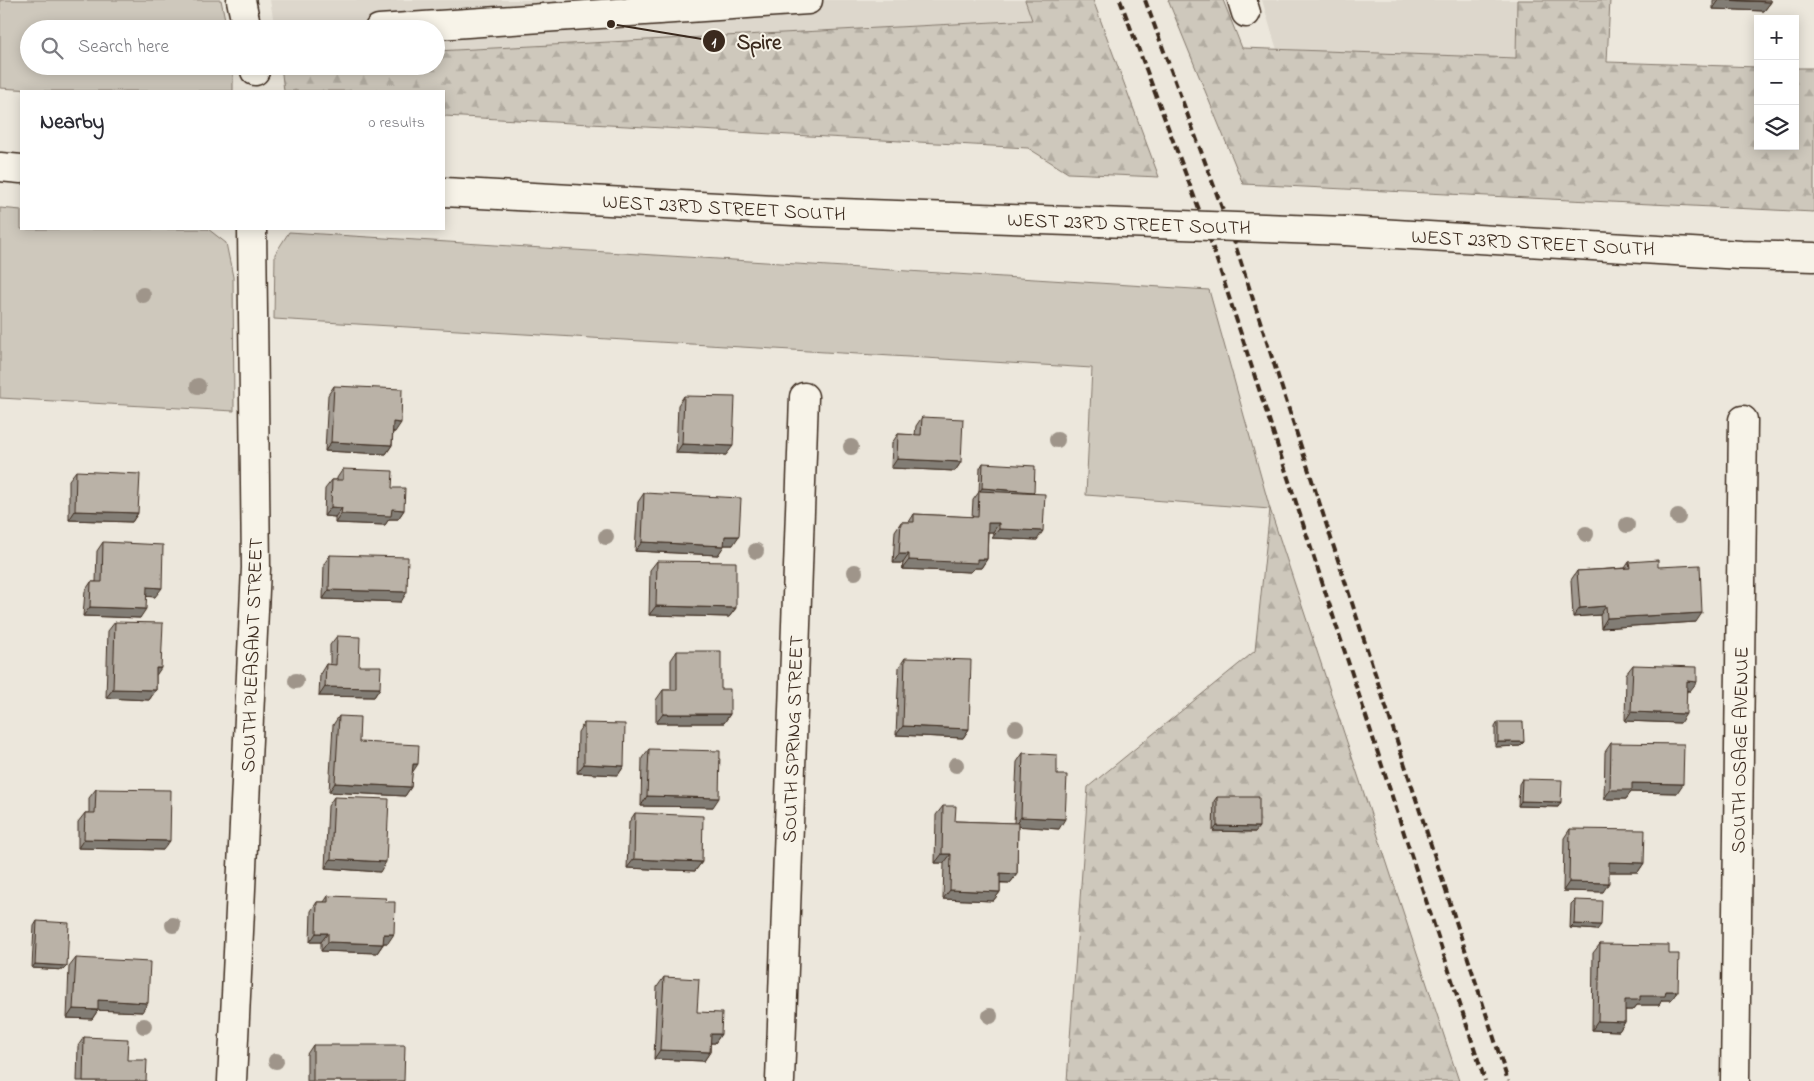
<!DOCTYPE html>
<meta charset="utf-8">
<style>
body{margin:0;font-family:"Indie Flower",sans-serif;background:#f2f2f3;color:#2b2b33}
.controls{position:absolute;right:15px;top:15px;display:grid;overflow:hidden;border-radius:0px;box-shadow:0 2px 12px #0003}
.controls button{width:45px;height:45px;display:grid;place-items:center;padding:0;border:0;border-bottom:1px solid #e1e1e2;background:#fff;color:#2b2b33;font:25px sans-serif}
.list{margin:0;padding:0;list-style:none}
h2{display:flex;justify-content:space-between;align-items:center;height:65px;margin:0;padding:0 20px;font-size:21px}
h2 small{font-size:16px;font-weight:400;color:#7c7c81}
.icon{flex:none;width:28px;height:28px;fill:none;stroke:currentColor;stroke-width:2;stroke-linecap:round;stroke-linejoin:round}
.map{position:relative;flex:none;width:1814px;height:1081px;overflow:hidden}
.search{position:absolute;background:#fff;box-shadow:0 2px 12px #0003;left:20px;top:20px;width:425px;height:55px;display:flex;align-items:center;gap:12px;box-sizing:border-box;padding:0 18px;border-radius:28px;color:#7c7c81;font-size:19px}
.panel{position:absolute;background:#fff;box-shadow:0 2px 12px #0003;left:20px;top:90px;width:425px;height:140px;border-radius:0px}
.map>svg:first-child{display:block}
.built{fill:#ddd7cc}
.green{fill:#cec8bc;stroke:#84796d}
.forest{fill:url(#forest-firs);stroke:#84796d}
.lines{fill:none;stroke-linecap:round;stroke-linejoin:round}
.minor-casing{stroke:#3b2a1e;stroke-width:31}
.major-casing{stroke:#3b2a1e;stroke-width:31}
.minor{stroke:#f7f3e8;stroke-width:28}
.major{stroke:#f7f3e8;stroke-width:28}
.rail{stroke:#3b2a1e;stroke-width:4;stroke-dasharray:8 4;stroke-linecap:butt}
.major-bridge-casing{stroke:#3b2a1e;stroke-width:31;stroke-linecap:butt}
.major-bridge{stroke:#f7f3e8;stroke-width:28}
.tree{fill:#9f958a}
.wall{fill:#a09990;stroke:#3b2a1e}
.shaded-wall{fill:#827d75;stroke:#3b2a1e}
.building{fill:#bab2a7;stroke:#3b2a1e}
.labels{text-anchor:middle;stroke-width:4;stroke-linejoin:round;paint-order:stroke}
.street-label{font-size:20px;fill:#3b2a1e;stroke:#f7f3e8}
.leader{fill:none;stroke:#3b2a1e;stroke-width:2}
.callout-dot{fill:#3b2a1e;stroke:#f7f3e8;stroke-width:2}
.mark-label{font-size:15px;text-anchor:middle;font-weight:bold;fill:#fff}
.callout-label{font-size:21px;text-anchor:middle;font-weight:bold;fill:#3b2a1e;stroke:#f7f3e8;stroke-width:4;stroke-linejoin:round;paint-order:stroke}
</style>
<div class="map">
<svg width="1814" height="1081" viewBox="0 0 1814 1081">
<defs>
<pattern id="forest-firs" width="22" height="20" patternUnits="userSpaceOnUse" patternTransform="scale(1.25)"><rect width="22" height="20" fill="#cec8bc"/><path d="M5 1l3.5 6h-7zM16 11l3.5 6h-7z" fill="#b2aca1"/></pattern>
</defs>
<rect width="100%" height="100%" fill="#ece7dc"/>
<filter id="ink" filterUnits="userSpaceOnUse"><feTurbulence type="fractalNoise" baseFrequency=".02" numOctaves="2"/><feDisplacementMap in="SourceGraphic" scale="10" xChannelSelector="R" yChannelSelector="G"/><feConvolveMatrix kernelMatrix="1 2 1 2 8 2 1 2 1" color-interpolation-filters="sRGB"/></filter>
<g filter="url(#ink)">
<path class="built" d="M270,0h755l7,20 -596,31v-22h-161z
M1262,0h255v58l-240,-8z"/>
<path class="green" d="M0,0h221l6,29h-198v37h204v25h-186l-47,-3z
M0,208l21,2v19h187l18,14 7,34 1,134 -234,-13z
M289,232l920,58 61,219 -184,-14 6,-127 -818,-49 1,-65z"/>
<path class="forest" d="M1025,0h68l66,177 -91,-4 -40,-25 -584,-32v-25h-160l-3,-25h155v-15l596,-31z
M1168,0h55l19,48 274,10 1,-58h93l-3,62 151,5v79h37v-78h19v144l-571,-28z
M1270,509l189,572h-392l21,-294 167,-136z"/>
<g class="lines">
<defs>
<path id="minor" d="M241,0l6,29
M1242,0l4,13
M379,29l429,-29
M254,66l1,5
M232,1081l24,-513 -4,-339
M780,1081l24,-684
M1735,1081l8,-661"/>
<path id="major" d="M0,167l21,2
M444,192l368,20 287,10
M1346,231l395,24 73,2"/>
</defs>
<use href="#minor" class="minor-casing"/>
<use href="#major" class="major-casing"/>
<use href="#minor" class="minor"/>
<use href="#major" class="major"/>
<path class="rail" d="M1120,0l89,236 276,845
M1145,0l87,235 276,846"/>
<defs>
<path id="major-bridge" d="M1099,222l247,9"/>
</defs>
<use href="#major-bridge" class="major-bridge-casing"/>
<use href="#major-bridge" class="major-bridge"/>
</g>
<g class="tree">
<circle cx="143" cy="295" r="8"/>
<circle cx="198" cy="386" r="8"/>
<circle cx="1057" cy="440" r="8"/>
<circle cx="851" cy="447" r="8"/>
<circle cx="1678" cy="517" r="8"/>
<circle cx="1627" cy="525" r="8"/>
<circle cx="1586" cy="534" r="8"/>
<circle cx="606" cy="537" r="8"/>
<circle cx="756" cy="551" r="8"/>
<circle cx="855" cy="572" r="8"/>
<circle cx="296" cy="681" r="8"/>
<circle cx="1016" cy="728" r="8"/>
<circle cx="956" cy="765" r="8"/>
<circle cx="173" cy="925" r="8"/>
<circle cx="990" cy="1016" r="8"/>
<circle cx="144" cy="1026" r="8"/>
<circle cx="276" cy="1061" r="8"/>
</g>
<path class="wall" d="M1713,0h58v2l-7,9 -51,-2z
M334,386l61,46h-2l-1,13 -6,9 -61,-3 3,-56z
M684,396l42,59 -50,-2 2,-48z
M922,417l39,45 -6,9 -64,-3 1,-25 6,-9 17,1 1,-9z
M983,463l50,30 4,47 -45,-2 1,-6h-5l-1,27 -6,9h-7l-4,4 -68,-3 1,-6h-10l2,-32 6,-9h8l5,-8 58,3 1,-17 6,-8 1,-24z
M343,469l49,19 12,22 -6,9h-9l-4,6 -50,-2v-6l-11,-1 1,-27 7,-9h5v-2z
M76,471l62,42 -6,9 -63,-2v-40z
M644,493l89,52h-9l-6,10 -83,-4 3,-49z
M103,542l52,55 -8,-1 -7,22 -57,-2 2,-25 6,-9h5l1,-31z
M330,555l71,47 -78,-3 1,-35z
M657,561l79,47 -7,9 -80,-2 1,-45z
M1629,562l29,5 38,55 -95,6 -1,-13 -27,2 -2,-37 6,-9 48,-3z
M115,622l41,54v14l-7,10 -43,-2 2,-67z
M337,636l22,30 21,22 -6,9 -55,-1 1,-22 6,-10 4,1v-20z
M677,651l44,38 9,25 -6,9h-68v-23l7,-10h8v-30z
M905,658l64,71 -6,9 -67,-3 3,-68z
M1633,665l57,26h-3l-7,32 -55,-2 1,-47z
M339,716l20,26 53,30 -1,15 -6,9 -76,-4 4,-67z
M1498,722l22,24 -25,1v-20z
M584,723l40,43 -6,9 -41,-2 1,-41z
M1611,743l66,50 -46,-1 -5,7h-22l1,-47z
M649,749l64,58 -72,-1 1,-48z
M1023,753l34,22 2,54 -41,-3 -1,48 -7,9h-10v9l-7,9 -50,-2 1,-36h-9l1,-48 7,-9 12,15 59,2 3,-61z
M1522,779l39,23 -3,5 -40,-1 1,-22z
M96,789l67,61 -85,-2v-26l7,-9h4v-15z
M334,797l46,75 -55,-4 3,-62z
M1217,797l38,35 -42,-1 1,-30z
M635,813l67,49 -7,9 -68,-3 2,-46z
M1570,829l74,34 -6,9h-29l-6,20 -40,-1 1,-53z
M328,896l60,47h-4l-7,10 -56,-2v-9h-11l1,-31 6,-9h7z
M1575,900l22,30 -27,-2 1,-24z
M37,921l30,45 -4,4 -31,-2 2,-42z
M1600,944l69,10 9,37 -7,9h-9l-3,5h-22l-4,5h-8v12l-6,9 -27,-1 1,-77z
M76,958l66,54 -44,-2 -6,9 -25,-1 2,-51z
M664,977l33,35 24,22 -6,9h-5v9l-6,9 -50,-2 3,-72z
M84,1037l43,23 19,21h-69l1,-35z
M313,1045l91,36h-97v-27z"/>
<path class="shaded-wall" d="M1719,0l52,2 -7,9 -51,-2z
M393,422l8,1 -6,9 -8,-1z
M331,442l61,3 -6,9 -61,-3z
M682,444l51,2 -7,9 -50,-2z
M897,459l64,3 -6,9 -64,-3z
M982,488l52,4 -3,4 -52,-3z
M331,507l11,1 -7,9 -11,-1z
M392,509l12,1 -6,9h-9l-4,6 -50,-2 6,-9z
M75,511l63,2 -6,9 -63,-2z
M988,523h11l-6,9h-11z
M999,529l44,2 -6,9 -45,-2z
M725,536h14l-6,9h-15z
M642,542l82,4 -6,9 -83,-4z
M899,554h10l-6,9h-10z
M987,559l-6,9h-7l-4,4 -68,-3 7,-9z
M147,587l15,1 -7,9 -14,-1z
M329,590l78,2 -6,10 -78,-3z
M656,606l80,2 -7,9 -80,-2z
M1606,606l-6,9 -27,2 7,-9z
M90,607l56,2 -6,9 -57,-2z
M1702,613l-6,9 -95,6 6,-10z
M156,668h5l-6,9z
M1687,681l10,1 -7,9 -9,-1z
M325,687l55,1 -6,9 -55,-1z
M113,689l43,1 -7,10 -43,-2z
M1631,712l55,2 -6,9 -55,-2z
M663,714h67l-6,9h-68z
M903,726l66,3 -6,9 -67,-3z
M1498,742h26l-4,4 -25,1z
M413,764h5l-6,9z
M584,764l40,2 -6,9 -41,-2z
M335,783l76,4 -6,9 -76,-4z
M1632,783l51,1 -6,9 -46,-1 -5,7h-22l6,-9z
M647,796l72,2 -6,9 -72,-1z
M1521,801l40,1 -3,5 -40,-1z
M1021,817l44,2 -6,10 -45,-3z
M1217,826l42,1 -4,5 -42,-1z
M84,839l86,2 -7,9 -85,-2z
M942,854h9l-7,9h-9z
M331,859l55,3 -6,10 -55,-4z
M634,859l68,3 -7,9 -68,-3z
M1609,862l35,1 -6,9h-35z
M1000,873l17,1 -7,9 -16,-1z
M1569,882l40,1 -6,9 -40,-1z
M950,890l50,2 -7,9 -50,-2z
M1574,924l27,1 -4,5 -27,-2z
M316,933h12l-7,9h-11z
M384,934h10l-6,9h-10z
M328,942l55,2 -6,9 -56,-2z
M35,964l32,2 -4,4 -31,-2z
M1666,991h12l-7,9h-9l-3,5h-22l-4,5h-14l6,-10 15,-4z
M98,1000l50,3 -6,9 -50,-2z
M73,1009l25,1 -6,9 -25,-1z
M1598,1021l27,1 -6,9 -27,-1z
M711,1034h10l-6,9h-10z
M660,1050l50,2 -6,9 -50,-2z"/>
<path class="building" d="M1727,0h44v2z
M334,386l68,3 -1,34 -8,-1 -1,23 -61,-3z
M684,396l51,1 -2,49 -51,-2z
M922,417l41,2 -2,43 -64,-3 1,-25 23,1z
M983,463l52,3 -1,26 -52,-4z
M343,469l50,2 -1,17h13l-1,22 -12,-1 -1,7 -50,-2 1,-6 -11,-1 1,-27h11z
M76,471l64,3 -2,39 -63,-2z
M979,491l66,3 -2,37 -44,-2v-6h-11l-1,36h-10v4l-68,-3v-6h-10l2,-32h13v-8l64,3z
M644,493l97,5 -2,38h-14l-1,10 -82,-4z
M103,542l60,3 -1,43 -15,-1 -1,22 -56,-2 1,-25h11z
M330,555l78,2 -1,35 -78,-2z
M1658,560v7l42,-2 2,48 -95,5 -1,-12 -26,2 -3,-37 53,-3 -1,-6z
M657,561l79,1v46l-80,-2z
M115,622l48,1 -2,45h-5v22l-43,-1z
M337,636l23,1 -1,29h22l-1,22 -55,-1 1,-23 10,1z
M677,651h44v38h9v25h-67v-24h14z
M905,658l66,2 -2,69 -66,-3z
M1633,665l64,2v15l-10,-1 -1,33 -55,-2z
M339,716l21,1 -1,25 60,3 -1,19h-5l-2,23 -76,-4z
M1498,722h25l1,20h-26z
M584,723l41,1 -1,42 -40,-2z
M1611,743l73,1 -1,40 -51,-1v7h-22z
M649,749l71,2 -1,47 -72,-2z
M1023,753l34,2v20h10l-2,44 -44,-2z
M1522,779l40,1 -1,22 -40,-1z
M96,789l75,1 -1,51 -86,-2 1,-26h10z
M334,797l55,2 -3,63 -55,-3z
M1217,797h42v30l-42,-1z
M943,806h13l-1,15 63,2 -1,51 -17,-1v19l-50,-2 1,-36h-9z
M635,813l68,3 -1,46 -68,-3z
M1570,829l75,1 -1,33 -35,-1v21l-40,-1z
M328,896l58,2 -1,4h10l-1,32h-10l-1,10 -55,-2v-9h-12l1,-31h11z
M1575,900l27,1 -1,24 -27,-1z
M37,921l32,2 -2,43 -32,-2z
M1600,944l69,1v9h10l-1,37h-12l-1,5h-25v4h-15v22l-27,-1z
M76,958l74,4 -2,41 -50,-3v10l-25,-1z
M664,977l35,2 -2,33 25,1 -1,21h-10l-1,18 -50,-2z
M84,1037l44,2 -1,21h20l-1,21h-63z
M313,1045h92l-1,36h-91z"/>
</g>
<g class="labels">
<g class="street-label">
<text transform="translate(724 207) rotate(3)" y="7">WEST 23RD STREET SOUTH</text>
<text transform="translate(1129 223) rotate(2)" y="7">WEST 23RD STREET SOUTH</text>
<text transform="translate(1533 242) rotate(3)" y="7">WEST 23RD STREET SOUTH</text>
<text transform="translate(251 655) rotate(-88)" y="7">SOUTH PLEASANT STREET</text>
<text transform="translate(792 739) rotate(-88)" y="7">SOUTH SPRING STREET</text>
<text transform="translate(1739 750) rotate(-89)" y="7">SOUTH OSAGE AVENUE</text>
</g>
</g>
<path class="leader" d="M611 24L714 41"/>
<g class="callout-dot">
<circle cx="611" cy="24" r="5"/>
<circle cx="714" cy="41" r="12"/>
</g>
<g class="mark-label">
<text x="714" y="47">1</text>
</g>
<g class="callout-label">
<text x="759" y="49">Spire</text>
</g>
</svg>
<div class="controls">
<button>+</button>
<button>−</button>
<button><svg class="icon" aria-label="layers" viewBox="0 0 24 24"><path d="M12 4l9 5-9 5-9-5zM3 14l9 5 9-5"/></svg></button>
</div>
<div class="search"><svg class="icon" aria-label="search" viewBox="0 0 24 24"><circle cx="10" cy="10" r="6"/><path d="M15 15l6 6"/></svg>Search here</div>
<section class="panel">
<h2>Nearby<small>0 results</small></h2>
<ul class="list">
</ul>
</section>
</div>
